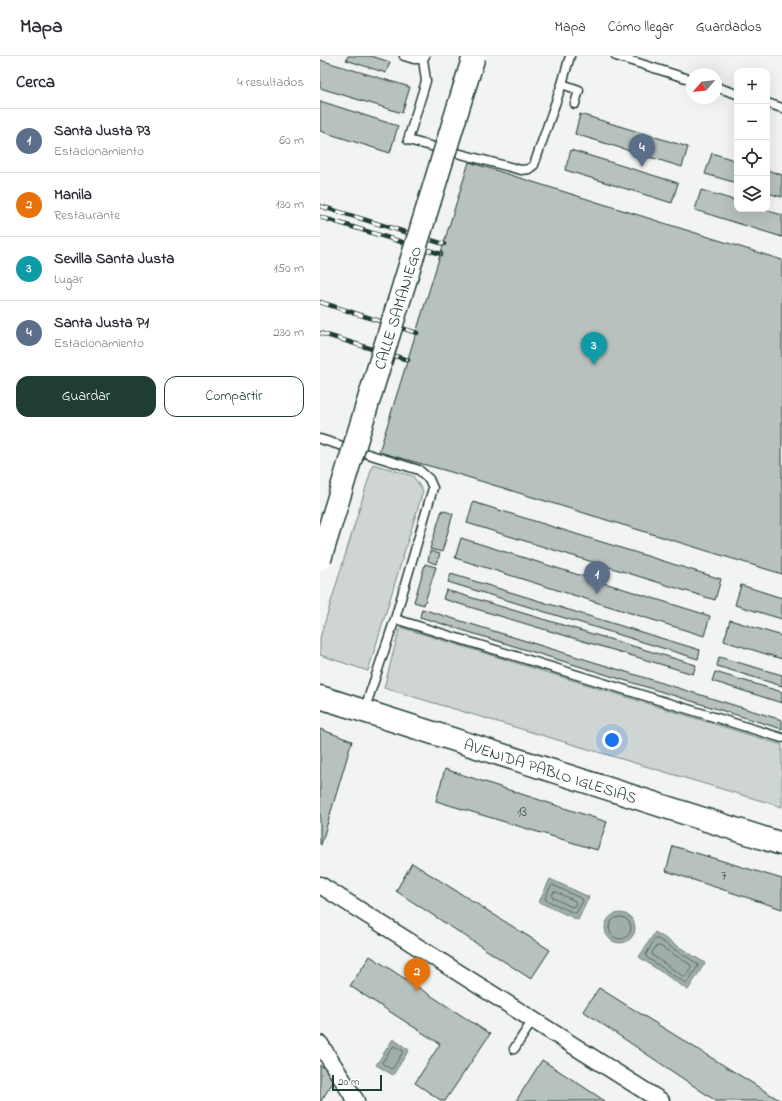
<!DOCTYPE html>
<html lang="es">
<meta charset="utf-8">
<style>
body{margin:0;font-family:"Indie Flower",sans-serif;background:#f2f2f3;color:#2b2b33}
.controls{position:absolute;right:12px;top:12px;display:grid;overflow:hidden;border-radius:8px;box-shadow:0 4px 16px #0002}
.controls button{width:36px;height:36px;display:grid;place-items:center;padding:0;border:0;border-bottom:1px solid #e1e1e2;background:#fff;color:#2b2b33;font:20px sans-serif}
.compass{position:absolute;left:366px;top:12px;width:36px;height:36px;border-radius:50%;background:#fff;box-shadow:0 4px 16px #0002;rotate:242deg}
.scale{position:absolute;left:12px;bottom:10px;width:50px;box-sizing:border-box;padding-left:4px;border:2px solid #1f3d34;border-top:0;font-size:11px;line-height:14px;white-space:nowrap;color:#1f3d34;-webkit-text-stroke:3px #fff;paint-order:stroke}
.you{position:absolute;left:292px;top:684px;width:14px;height:14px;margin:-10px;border:3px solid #fff;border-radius:50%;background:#1a73e8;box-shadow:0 0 0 6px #1a73e833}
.badge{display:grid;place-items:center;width:26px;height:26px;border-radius:50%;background:#1f3d34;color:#fff;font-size:13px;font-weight:700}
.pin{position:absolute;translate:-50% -33px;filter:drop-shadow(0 1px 2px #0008)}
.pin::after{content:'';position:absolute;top:21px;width:14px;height:12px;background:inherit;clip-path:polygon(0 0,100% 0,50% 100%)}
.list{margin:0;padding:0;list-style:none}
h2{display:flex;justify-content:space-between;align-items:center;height:52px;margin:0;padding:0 16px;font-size:17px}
h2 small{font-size:13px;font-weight:400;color:#7c7c81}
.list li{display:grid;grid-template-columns:26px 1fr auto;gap:12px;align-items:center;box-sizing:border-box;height:64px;padding:0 16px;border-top:1px solid #e1e1e2}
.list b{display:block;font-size:15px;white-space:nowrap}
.list p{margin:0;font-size:13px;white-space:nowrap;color:#7c7c81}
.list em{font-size:13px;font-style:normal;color:#7c7c81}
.actions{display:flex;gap:8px;padding:12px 16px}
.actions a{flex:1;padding:9px 0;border:1px solid #1f3d34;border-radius:12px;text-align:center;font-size:14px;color:#1f3d34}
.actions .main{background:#1f3d34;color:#fff}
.icon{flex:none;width:22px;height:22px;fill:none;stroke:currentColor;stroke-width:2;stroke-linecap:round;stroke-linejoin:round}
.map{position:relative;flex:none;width:462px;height:1045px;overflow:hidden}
header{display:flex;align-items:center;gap:24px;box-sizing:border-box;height:56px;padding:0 20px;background:#fff;border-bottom:1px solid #e1e1e2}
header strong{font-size:19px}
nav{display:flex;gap:22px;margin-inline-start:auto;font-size:14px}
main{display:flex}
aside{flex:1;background:#fff}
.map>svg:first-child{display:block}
.green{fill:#ced5d3;stroke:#768984}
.water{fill:#a1adaa;stroke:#6d807b}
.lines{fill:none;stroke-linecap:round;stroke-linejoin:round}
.shore{stroke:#536a63;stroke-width:1}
.building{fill:#b7c1bd;stroke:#1f3d34}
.lane-casing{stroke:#1f3d34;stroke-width:11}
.street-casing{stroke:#1f3d34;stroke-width:19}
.secondary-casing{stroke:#1f3d34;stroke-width:25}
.lane{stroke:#fff;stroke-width:8}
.street{stroke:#fff;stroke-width:16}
.secondary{stroke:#fff;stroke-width:22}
.rail-casing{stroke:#1f3d34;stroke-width:4.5}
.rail{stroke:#fff;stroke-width:3;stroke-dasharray:9;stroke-linecap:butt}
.secondary-bridge-casing{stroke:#1f3d34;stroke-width:25;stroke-linecap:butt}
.secondary-bridge{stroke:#fff;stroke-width:22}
.labels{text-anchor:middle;stroke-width:3;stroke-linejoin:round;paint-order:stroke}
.number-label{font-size:14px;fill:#455e56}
.street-label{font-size:16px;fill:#1f3d34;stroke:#fff}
</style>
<header>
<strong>Mapa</strong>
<nav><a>Mapa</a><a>Cómo llegar</a><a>Guardados</a></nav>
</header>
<main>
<aside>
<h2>Cerca<small>4 resultados</small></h2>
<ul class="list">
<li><span class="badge" style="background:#5c6f8a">1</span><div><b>Santa Justa P3</b><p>Estacionamiento</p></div><em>60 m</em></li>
<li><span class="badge" style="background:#e8710a">2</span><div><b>Manila</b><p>Restaurante</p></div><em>130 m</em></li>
<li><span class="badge" style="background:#0f9aa8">3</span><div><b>Sevilla Santa Justa</b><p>Lugar</p></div><em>150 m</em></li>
<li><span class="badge" style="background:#5c6f8a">4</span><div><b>Santa Justa P1</b><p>Estacionamiento</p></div><em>230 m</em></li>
</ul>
<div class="actions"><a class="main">Guardar</a><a>Compartir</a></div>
</aside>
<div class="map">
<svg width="462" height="1045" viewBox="0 0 462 1045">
<rect width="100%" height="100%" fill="#f2f3f3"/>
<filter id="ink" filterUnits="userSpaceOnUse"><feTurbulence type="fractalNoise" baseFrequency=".025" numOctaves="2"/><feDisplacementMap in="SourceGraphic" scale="8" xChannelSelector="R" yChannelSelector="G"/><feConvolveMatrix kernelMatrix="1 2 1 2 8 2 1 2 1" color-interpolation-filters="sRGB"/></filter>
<g filter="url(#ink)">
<path class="green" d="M53,408l40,12 10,15 -55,180 -48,-16v-17z
M80,571l382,118v62l-398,-119z"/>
<path class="water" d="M230,823l39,18 -11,23 -39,-18z
M285 872a15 15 0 1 1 30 0a15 15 0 1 1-30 0Z
M335,876l50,31 -17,27 -49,-33z
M73,983l16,11 -16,25 -17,-10z"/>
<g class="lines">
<path class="shore" d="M233,829l29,14 1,2 -7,12h-2l-28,-13 -1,-2 6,-12z
M234,836h2l19,9 1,2 -2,3 -2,1 -19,-9 -1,-2z
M289 872a11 11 0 1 1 22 0a11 11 0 1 1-22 0Z
M335,883h3l40,25v2l-11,17h-2l-39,-26v-2z
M337,890h3l31,19v2l-5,9h-3l-30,-20 -1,-3z
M74,990l8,4 1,2 -10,16 -2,1 -8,-5 -1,-1z"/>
</g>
<path class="building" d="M28,0h23l19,6 -4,11 -40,-13z
M0,4l90,27 -8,26 -82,-25z
M0,45l78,25 -8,27 -70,-22z
M260,58l108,33 -6,20 -107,-33z
M251,94l107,33 -6,20 -107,-33z
M392,97l25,8v22l-32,-9z
M149,106l313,98v314l-331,-102 -72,-20z
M447,114l15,5v22l-15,-4z
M381,134l36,11v8h25l20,6v22l-87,-27z
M153,446l248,77 -6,21 -248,-77z
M122,454l11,4 -11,38 -12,-3z
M141,482l249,78 -6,20 -249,-78z
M110,495l10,3 -4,10 -8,-3z
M105,508l11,3 -12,38 -10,-3z
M131,518l249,76 -2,9 -250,-77z
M421,529l41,13v21l-47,-14z
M126,534l250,75 -3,9 -250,-75z
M102,553l360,111v9l-362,-112z
M410,564l52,16v23l-58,-18z
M399,601l63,18v11l-65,-20z
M395,616l67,20v11l-70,-22z
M0,673l32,12 -31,104 -1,-1z
M125,713l162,53 -10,28 -161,-49z
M353,790l109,33v30l-116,-38z
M92,807l138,87 -19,29 -135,-88z
M50,900l120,78 -45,67h-3l-27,-18 25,-39 -90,-58z
M279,932l182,113h-65l-133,-90z
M222,1004l31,20 32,21h-89z
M0,1009l17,11 -16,25h-1z"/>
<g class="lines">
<defs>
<path id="lane" d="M84,0l10,3h9l2,-3
M250,0l-8,28 17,6 -4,14
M296,0l76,24
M103,3l3,22 -18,59 113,30 8,-1 5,-4 28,-81
M396,31l21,7
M447,47l15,5
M0,383l99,31 10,9 4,9 -38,131 -31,92
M75,563l387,119
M194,993l19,-29"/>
<path id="street" d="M0,829l341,216
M0,988l36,57"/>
<g id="secondary">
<path id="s1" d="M0,641l462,147"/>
</g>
</defs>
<use href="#lane" class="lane-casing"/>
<use href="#street" class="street-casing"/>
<use href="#secondary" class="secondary-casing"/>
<use href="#lane" class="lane"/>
<use href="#street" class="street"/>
<use href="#secondary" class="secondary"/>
<defs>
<path id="rail" d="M0,150l124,38
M0,161l121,37
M0,246l97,31
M0,277l88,27"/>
</defs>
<use href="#rail" class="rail-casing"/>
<use href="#rail" class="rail"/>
<defs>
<g id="secondary-bridge">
<path id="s2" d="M0,503l154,-503"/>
</g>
</defs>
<use href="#secondary-bridge" class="secondary-bridge-casing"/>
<use href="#secondary-bridge" class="secondary-bridge"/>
</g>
</g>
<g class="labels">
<g class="number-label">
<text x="202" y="760">13</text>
<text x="404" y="824">7</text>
</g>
<g class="street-label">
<text dy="6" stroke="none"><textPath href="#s2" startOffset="263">CALLE SAMANIEGO</textPath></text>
<text dy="6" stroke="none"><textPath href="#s1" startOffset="242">AVENIDA PABLO IGLESIAS</textPath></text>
</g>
</g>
</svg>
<div class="controls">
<button>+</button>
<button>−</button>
<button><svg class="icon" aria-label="locate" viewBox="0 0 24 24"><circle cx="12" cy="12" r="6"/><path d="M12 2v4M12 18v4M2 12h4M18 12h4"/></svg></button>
<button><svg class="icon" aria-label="layers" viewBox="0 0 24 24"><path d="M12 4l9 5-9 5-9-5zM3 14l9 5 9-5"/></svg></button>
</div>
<svg class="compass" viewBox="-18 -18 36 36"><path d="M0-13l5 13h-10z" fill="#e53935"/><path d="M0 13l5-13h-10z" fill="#7c7c81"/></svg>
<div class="scale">20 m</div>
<div class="you"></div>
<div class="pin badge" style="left:277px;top:538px;background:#5c6f8a">1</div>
<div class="pin badge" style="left:97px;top:935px;background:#e8710a">2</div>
<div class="pin badge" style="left:274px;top:309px;background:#0f9aa8">3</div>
<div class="pin badge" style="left:322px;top:111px;background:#5c6f8a">4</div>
</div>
</main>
